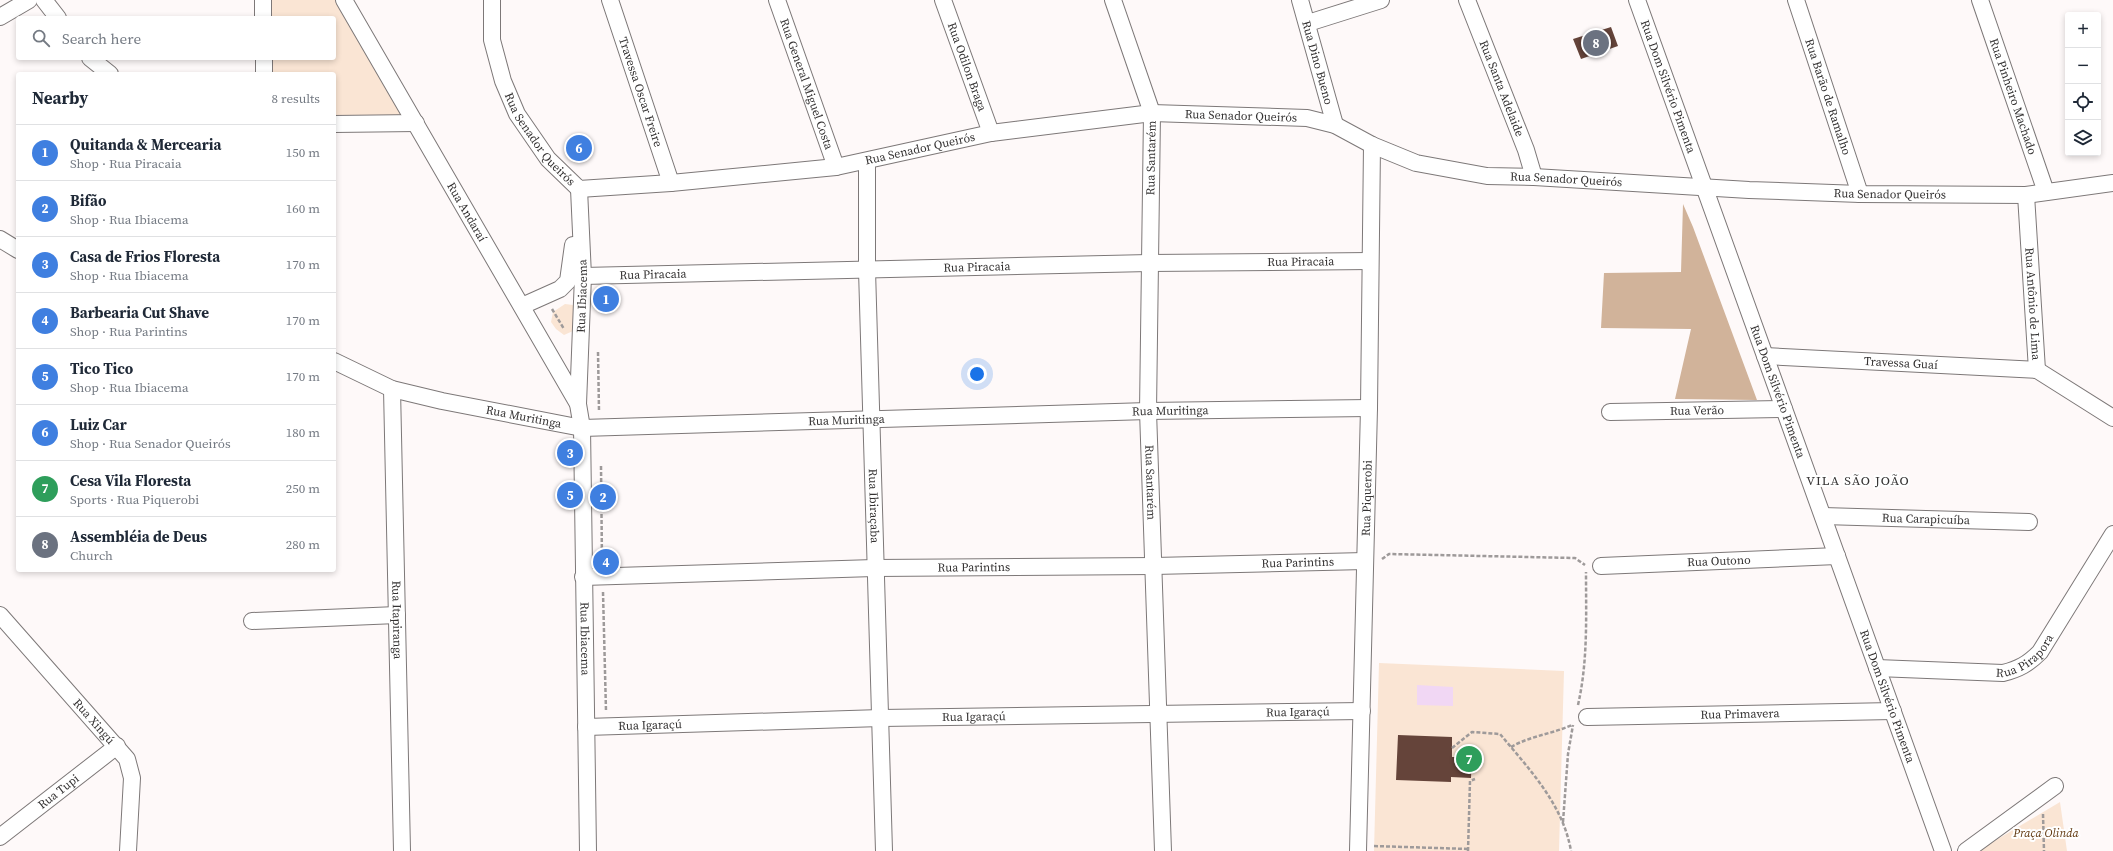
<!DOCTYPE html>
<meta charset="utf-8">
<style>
body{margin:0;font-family:"Source Serif 4",serif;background:#f2f2f3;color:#1f2937}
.controls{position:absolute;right:12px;top:12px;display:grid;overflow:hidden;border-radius:4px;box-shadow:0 2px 6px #0003}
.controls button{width:36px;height:36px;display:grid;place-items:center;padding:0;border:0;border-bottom:1px solid #e0e1e3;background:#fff;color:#1f2937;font:20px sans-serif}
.you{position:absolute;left:977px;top:374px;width:14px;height:14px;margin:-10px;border:3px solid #fff;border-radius:50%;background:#1a73e8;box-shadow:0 0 0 6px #1a73e833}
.badge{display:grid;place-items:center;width:26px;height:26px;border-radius:50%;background:#db2777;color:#fff;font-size:13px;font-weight:700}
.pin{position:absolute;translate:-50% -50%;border:2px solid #fff;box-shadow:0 1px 4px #0006}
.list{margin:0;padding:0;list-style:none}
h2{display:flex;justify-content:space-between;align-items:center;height:52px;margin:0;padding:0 16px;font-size:17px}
h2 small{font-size:13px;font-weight:400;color:#747a83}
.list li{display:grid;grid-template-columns:26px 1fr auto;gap:12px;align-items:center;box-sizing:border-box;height:56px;padding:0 16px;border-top:1px solid #e0e1e3}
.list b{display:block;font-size:15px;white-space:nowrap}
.list p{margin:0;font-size:13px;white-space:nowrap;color:#747a83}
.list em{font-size:13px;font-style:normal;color:#747a83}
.icon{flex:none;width:22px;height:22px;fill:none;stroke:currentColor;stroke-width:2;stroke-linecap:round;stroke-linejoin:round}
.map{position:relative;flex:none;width:2113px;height:851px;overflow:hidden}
.search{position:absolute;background:#fff;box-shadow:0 2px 6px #0003;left:16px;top:16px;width:320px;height:44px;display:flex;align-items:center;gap:10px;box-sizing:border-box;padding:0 14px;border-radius:4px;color:#747a83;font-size:15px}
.panel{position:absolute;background:#fff;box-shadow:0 2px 6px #0003;left:16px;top:72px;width:320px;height:500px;border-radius:4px}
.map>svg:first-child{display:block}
.green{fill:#fae5d4}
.forest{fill:#d1b39a}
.water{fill:#f1d7f4}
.building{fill:#65443a}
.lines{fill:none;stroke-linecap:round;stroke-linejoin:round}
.minor-casing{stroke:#7d7878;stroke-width:18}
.path{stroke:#9e9a9a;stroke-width:2.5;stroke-dasharray:4 2;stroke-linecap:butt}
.minor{stroke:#fff;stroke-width:16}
.labels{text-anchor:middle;stroke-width:4;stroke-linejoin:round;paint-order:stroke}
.street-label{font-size:12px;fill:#353333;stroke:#fff}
.park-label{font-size:12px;font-style:italic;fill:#623910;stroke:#fff}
.neighbourhood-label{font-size:13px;letter-spacing:1px;fill:#353333;stroke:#fff}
</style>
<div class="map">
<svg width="2113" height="851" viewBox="0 0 2113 851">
<rect width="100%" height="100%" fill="#fef9f9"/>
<path class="green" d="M270,0h67l65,116h-68v-42h-63v-16h63v-40h-64z
M565,304l8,1 5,7 -5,19 -9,4 -8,-6 -5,-7 2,-10z
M1379,663l185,8 -5,180h-185z
M2060,802l7,49h-86l5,-5z"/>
<path class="forest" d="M1683,204l10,23 64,173 -82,-1 16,-70 -90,-1 3,-55 77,-1z"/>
<path class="water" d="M1417,685l36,2v19l-36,-1z"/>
<path class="building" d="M1611,27l7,19 -37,13 -8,-20z
M1398,735l54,2v20h20l-1,21 -20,-1v5l-55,-2z"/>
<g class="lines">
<defs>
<g id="minor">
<path d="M44,0l14,18"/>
<path d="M263,0v18"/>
<path id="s1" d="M344,0l234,404 4,24 6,423"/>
<path id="s2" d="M492,0v40l11,41 14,33 31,45 31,30 92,-6 165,-16 155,-34 161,-20 155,5 28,7 37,20 44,18 71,13 47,1 215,13 111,4 166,1 87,-12"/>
<path id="s3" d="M610,0l61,183"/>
<path id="s4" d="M777,0l59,167"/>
<path id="s5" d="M943,0l48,133"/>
<path id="s6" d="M1113,0l39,113 -4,298 15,440"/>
<path id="s7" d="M1300,0l35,125"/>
<path id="s8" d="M1467,0l59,150 8,27"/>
<path id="s9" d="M1637,0l306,851"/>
<path id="s10" d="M1796,0l64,194"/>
<path id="s11" d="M1980,0l66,192"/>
<path d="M0,17l29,-17"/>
<path d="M1308,23l73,-23"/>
<path d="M90,58l20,16"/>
<path d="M264,58v16"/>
<path d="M334,124l82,-1"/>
<path id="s12" d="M867,161v109l17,581"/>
<path id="s13" d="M2026,195l11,175"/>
<path d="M0,239l18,11"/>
<path id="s14" d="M583,276l566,-13 221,-2"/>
<path d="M522,306l38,-17 8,-8 5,-36"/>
<path id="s15" d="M1765,356l272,14 76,48"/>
<path id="s16" d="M334,361l58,28 50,12 140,27 566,-17 221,-3"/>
<path id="s17" d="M392,389l10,462"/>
<path id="s18" d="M578,404l5,-128 -4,-87"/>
<path id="s19" d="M1610,412l174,-3"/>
<path id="s20" d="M1823,516l206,6"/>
<path id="s21" d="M1601,566l236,-10"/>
<path id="s22" d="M583,577l291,-9 280,-2 211,-5"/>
<path id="s23" d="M0,615l127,144 5,19 -4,73"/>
<path d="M252,621l145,-6"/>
<path id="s24" d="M1877,668l126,5c16,-4 25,-9 37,-21l73,-118"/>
<path id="s25" d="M1587,717l306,-6"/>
<path id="s26" d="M586,727l295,-9 481,-7"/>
<path id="s27" d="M0,837l117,-91"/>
<path id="s28" d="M1358,851l11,-443 3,-263"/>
<path d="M1966,851l89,-65"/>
</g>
</defs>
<use href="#minor" class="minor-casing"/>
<path class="path" d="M552,309l12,20
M598,352l1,59
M601,466l1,95
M1382,559l7,-5 186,4 10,7
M603,592l3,119
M1578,705c10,-44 8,-88 8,-133
M1511,747c19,-11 41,-13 61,-22
M1452,748l20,-16 28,2c29,35 63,70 71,117
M2043,814l1,37
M1563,822l5,-68 5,-29
M1374,846l94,3
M1468,851l2,-70 5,-2"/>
<use href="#minor" class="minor"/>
</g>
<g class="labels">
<g class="street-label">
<text dy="4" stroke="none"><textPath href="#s7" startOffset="65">Rua Dino Bueno</textPath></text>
<text dy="4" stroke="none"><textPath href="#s5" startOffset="71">Rua Odilon Braga</textPath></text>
<text dy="4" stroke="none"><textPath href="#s4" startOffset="89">Rua General Miguel Costa</textPath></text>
<text dy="4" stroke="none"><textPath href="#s9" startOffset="92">Rua Dom Silvério Pimenta</textPath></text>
<text dy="4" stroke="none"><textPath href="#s8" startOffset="95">Rua Santa Adelaide</textPath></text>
<text dy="4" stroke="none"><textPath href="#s3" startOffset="97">Travessa Oscar Freire</textPath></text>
<text dy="4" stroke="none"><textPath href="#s11" startOffset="102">Rua Pinheiro Machado</textPath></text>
<text dy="4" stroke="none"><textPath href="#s10" startOffset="102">Rua Barão de Ramalho</textPath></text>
<text dy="4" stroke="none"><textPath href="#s2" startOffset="884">Rua Senador Queirós</textPath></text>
<text dy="4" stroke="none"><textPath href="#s2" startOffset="152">Rua Senador Queirós</textPath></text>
<text dy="4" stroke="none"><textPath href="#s2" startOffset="560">Rua Senador Queirós</textPath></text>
<text transform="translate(1151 158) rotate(-89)" y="4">Rua Santarém</text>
<text dy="4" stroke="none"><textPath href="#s2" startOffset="1220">Rua Senador Queirós</textPath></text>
<text dy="4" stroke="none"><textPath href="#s2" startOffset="1544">Rua Senador Queirós</textPath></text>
<text dy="4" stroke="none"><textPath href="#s1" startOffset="245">Rua Andaraí</textPath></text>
<text dy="4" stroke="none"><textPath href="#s14" startOffset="718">Rua Piracaia</textPath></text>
<text dy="4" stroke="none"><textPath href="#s14" startOffset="394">Rua Piracaia</textPath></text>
<text dy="4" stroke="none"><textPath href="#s14" startOffset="70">Rua Piracaia</textPath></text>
<text dy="4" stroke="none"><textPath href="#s18" startOffset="108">Rua Ibiacema</textPath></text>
<text dy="4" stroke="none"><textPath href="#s13" startOffset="109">Rua Antônio de Lima</textPath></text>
<text dy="4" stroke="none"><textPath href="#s15" startOffset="136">Travessa Guaí</textPath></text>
<text dy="4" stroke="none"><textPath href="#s9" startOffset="416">Rua Dom Silvério Pimenta</textPath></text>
<text dy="4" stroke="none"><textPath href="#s16" startOffset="847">Rua Muritinga</textPath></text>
<text dy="4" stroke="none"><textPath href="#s19" startOffset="87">Rua Verão</textPath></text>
<text dy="4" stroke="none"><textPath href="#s16" startOffset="199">Rua Muritinga</textPath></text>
<text dy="4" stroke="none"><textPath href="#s16" startOffset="523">Rua Muritinga</textPath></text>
<text dy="4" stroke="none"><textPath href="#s6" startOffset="489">Rua Santarém</textPath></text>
<text dy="4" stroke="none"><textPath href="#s28" startOffset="353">Rua Piquerobi</textPath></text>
<text dy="4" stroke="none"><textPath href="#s12" startOffset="345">Rua Ibiraçaba</textPath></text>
<text dy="4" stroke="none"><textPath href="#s20" startOffset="103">Rua Carapicuíba</textPath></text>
<text dy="4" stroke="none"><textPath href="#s21" startOffset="118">Rua Outono</textPath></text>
<text dy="4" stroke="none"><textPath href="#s22" startOffset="715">Rua Parintins</textPath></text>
<text dy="4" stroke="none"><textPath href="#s22" startOffset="391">Rua Parintins</textPath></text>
<text dy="4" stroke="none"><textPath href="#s17" startOffset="231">Rua Itapiranga</textPath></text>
<text dy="4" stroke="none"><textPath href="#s1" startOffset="702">Rua Ibiacema</textPath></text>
<text dy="4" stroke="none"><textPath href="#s24" startOffset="154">Rua Pirapora</textPath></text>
<text dy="4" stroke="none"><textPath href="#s9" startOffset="740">Rua Dom Silvério Pimenta</textPath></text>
<text dy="4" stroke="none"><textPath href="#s26" startOffset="712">Rua Igaraçú</textPath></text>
<text dy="4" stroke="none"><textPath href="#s25" startOffset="153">Rua Primavera</textPath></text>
<text dy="4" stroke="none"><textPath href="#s26" startOffset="388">Rua Igaraçú</textPath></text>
<text dy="4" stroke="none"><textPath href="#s23" startOffset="142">Rua Xingú</textPath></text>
<text dy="4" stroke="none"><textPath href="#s26" startOffset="64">Rua Igaraçú</textPath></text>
<text dy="4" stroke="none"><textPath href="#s27" startOffset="74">Rua Tupi</textPath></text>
</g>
<g class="park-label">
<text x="2046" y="837">Praça Olinda</text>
</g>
<g class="neighbourhood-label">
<text x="1858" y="485">VILA SÃO JOÃO</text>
</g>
</g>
</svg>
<div class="controls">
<button>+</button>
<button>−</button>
<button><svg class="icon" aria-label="locate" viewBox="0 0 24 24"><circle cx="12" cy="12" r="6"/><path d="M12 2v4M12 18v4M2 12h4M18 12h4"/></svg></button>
<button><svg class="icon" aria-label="layers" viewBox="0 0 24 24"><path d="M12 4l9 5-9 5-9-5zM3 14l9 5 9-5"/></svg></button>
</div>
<div class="you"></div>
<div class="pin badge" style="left:606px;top:299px;background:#3f7fe0">1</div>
<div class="pin badge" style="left:603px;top:497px;background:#3f7fe0">2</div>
<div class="pin badge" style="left:570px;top:453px;background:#3f7fe0">3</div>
<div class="pin badge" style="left:606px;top:562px;background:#3f7fe0">4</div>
<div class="pin badge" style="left:570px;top:495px;background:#3f7fe0">5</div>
<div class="pin badge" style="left:579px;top:148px;background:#3f7fe0">6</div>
<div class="pin badge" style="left:1469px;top:759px;background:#2e9e5b">7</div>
<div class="pin badge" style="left:1596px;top:43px;background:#6b7280">8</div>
<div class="search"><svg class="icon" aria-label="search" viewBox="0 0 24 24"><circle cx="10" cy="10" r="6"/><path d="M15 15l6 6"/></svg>Search here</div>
<section class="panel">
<h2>Nearby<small>8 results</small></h2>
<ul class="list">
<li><span class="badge" style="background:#3f7fe0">1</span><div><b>Quitanda &amp; Mercearia</b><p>Shop · Rua Piracaia</p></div><em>150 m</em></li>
<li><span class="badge" style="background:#3f7fe0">2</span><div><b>Bifão</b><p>Shop · Rua Ibiacema</p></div><em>160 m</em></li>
<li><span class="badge" style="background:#3f7fe0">3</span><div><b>Casa de Frios Floresta</b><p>Shop · Rua Ibiacema</p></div><em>170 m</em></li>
<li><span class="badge" style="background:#3f7fe0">4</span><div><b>Barbearia Cut Shave</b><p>Shop · Rua Parintins</p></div><em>170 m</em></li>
<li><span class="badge" style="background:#3f7fe0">5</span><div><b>Tico Tico</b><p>Shop · Rua Ibiacema</p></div><em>170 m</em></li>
<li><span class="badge" style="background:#3f7fe0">6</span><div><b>Luiz Car</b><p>Shop · Rua Senador Queirós</p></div><em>180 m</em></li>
<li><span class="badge" style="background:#2e9e5b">7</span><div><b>Cesa Vila Floresta</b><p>Sports · Rua Piquerobi</p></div><em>250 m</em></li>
<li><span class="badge" style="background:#6b7280">8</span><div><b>Assembléia de Deus</b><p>Church</p></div><em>280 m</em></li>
</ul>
</section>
</div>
